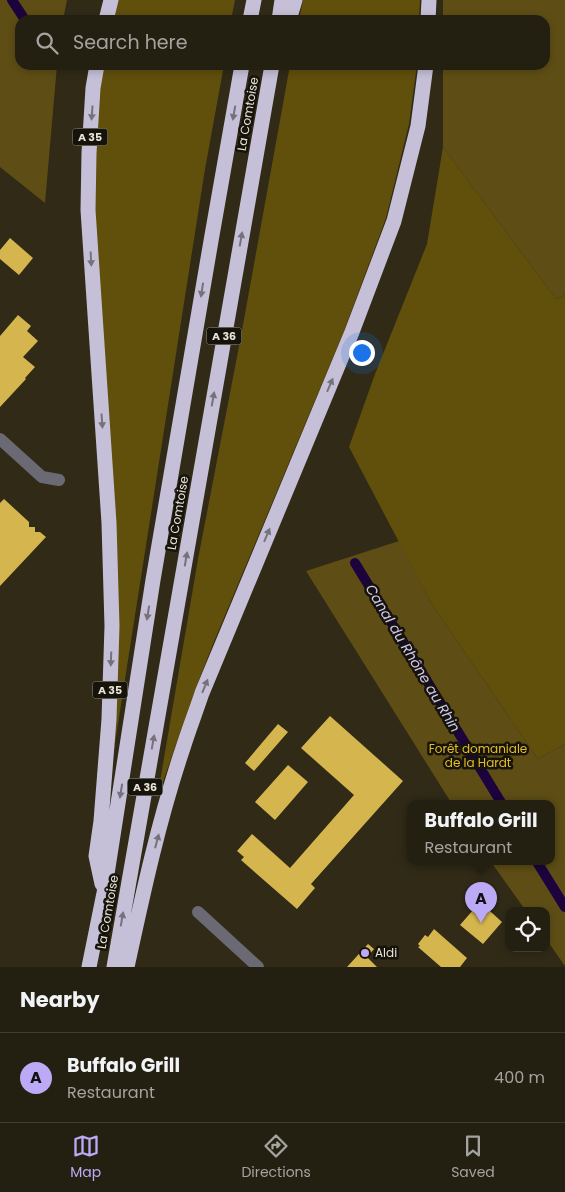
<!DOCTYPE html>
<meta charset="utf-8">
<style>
body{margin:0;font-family:Poppins,sans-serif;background:#302d1f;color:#f1f3f6}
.controls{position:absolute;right:15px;bottom:15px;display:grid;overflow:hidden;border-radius:10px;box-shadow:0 2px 8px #0003}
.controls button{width:45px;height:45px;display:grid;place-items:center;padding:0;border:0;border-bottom:1px solid #413e31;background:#242011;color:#f1f3f6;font:25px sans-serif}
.you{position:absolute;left:361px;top:352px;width:18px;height:18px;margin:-12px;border:4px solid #fff;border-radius:50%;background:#1a73e8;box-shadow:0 0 0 8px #1a73e833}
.badge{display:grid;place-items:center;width:32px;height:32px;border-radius:50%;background:#bcaaf6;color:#111;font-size:16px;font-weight:700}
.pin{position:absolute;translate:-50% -41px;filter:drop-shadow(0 1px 2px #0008)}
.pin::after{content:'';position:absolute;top:26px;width:18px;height:15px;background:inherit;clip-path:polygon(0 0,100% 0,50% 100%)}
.popup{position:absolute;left:407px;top:800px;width:148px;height:65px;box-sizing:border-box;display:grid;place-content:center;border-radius:10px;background:#242011;filter:drop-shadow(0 1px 4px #0005);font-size:16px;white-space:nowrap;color:#a3a39f}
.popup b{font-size:19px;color:#f1f3f6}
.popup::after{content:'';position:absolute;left:50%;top:100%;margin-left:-10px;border:10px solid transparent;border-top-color:#242011}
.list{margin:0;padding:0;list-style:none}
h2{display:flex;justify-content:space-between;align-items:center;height:65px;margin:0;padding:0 20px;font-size:21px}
h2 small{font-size:16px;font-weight:400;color:#a3a39f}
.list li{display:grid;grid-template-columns:32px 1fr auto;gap:15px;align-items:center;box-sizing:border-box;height:90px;padding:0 20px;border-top:1px solid #413e31}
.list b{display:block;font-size:19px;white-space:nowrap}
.list p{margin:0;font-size:16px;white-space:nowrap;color:#a3a39f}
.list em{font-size:16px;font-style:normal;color:#a3a39f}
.icon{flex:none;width:28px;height:28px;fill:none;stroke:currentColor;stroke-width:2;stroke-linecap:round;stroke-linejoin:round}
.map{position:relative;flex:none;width:565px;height:967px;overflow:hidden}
.search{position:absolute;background:#242011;box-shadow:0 2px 8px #0003;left:15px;right:15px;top:15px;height:55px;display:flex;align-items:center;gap:12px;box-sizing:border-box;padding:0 18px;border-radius:15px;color:#a3a39f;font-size:19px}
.sheet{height:155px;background:#242011}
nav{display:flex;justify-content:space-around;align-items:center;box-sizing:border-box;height:70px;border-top:1px solid #413e31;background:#242011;font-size:14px;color:#a3a39f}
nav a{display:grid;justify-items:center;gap:2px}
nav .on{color:#bcaaf6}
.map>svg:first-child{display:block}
.green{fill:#614f0c}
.forest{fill:#5e4e15}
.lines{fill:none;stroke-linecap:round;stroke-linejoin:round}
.canal{stroke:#1c033e;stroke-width:10}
.building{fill:#d5b64e}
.minor{stroke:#6b6973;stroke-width:12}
.highway{stroke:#c5c0d7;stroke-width:15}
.oneway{fill:#76727b}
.poi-dot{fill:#bcaaf6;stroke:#16130b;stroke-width:2}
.labels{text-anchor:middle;stroke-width:5;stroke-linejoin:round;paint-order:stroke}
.shield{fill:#16130b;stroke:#a9a59b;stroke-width:1}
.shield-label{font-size:11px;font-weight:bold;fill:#e8e4d9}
.street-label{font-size:12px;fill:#e8e4d9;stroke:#16130b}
.park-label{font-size:12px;fill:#e5bd26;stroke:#16130b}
.poi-label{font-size:12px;fill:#e8e4d9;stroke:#16130b;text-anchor:start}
.water-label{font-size:14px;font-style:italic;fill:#d1c7f4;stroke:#16130b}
</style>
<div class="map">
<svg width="565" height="967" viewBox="0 0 565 967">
<rect width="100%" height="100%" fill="#302a17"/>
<path class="green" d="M116,0h119l-4,20h-120z
M303,0h117l-1,20h-120z
M102,65h122l-19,104 -95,606 -17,-565 5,-122z
M290,65h127l-8,59 -23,94 -42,113 -131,313 -18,46 -38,109 41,-240 43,-223z
M443,147l113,152 9,-4v449l-27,15 -107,-156 -82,-156 26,-73 52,-130z"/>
<path class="forest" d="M0,0h67l-4,20h-43v45h37l-12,138 -45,-36z
M443,0h122v295l-9,4 -113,-152v-82h102v-45h-102z
M399,541l32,62 107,156 27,-15v222l-19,-27v-28h-20l-35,-49h60v-58h-99l-146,-233z"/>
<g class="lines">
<path class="canal" d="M12,0l13,20
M355,563l147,241
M537,862l28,45"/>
</g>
<path class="building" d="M10,238l23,20 -14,17 -19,-16v-9z
M18,315l13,11 -4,5 11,10 -15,16 12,10 -10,11 1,1 -26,28v-71z
M4,499l25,23v5h6v5h5l6,5 -46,49v-83z
M330,716l73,65 -92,103 4,4 -18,21 -56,-49 3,-3 -7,-6 15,-17 38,34 64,-73 -53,-47z
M278,724l10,8 -34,39 -9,-8z
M288,765l20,17 -33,38 -20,-18z
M480,902l22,20 -19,22 -23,-19z
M434,929l33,29 -7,9h-19l-23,-20 2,-1 -2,-2 7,-9 3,2z
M368,944l6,5 -7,8 10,10h-30z"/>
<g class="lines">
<path class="minor" d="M0,439l42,38 17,3
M198,912l60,55"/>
<path class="highway" d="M106,20l5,-20
M250,20l4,-20
M279,20l3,-20
M289,20l6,-20
M428,20l1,-20
M97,65l-4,23 -4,65 -1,57 21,313 3,103 -3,93 -8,102 -5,35 6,28
M89,967l15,-74 49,-313 58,-339 31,-176
M114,967l158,-902
M127,967c16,-74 32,-148 56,-219 6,-19 13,-37 19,-55l150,-361 42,-111 24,-95 8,-61"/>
</g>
<defs><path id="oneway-solid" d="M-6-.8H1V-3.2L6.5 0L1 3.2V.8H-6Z" transform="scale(1.25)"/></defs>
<g class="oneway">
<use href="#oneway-solid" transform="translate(92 113) rotate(94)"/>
<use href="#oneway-solid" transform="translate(234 113) rotate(100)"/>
<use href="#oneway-solid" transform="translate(241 239) rotate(-80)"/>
<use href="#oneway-solid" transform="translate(91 259) rotate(87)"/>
<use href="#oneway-solid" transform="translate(202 290) rotate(99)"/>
<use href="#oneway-solid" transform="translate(330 385) rotate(-67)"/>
<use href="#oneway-solid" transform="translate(213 399) rotate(-80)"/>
<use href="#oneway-solid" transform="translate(102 421) rotate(86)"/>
<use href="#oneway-solid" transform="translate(267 535) rotate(-67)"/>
<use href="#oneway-solid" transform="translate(186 559) rotate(-80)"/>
<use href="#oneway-solid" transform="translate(148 613) rotate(99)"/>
<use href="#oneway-solid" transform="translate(111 659) rotate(92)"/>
<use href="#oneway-solid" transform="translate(205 686) rotate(-68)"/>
<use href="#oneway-solid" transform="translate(153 742) rotate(-80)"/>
<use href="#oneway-solid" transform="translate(121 791) rotate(99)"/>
<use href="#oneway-solid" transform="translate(157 841) rotate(-75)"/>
<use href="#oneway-solid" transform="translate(122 919) rotate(-80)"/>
</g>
<circle class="poi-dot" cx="365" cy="953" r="5"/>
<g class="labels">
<g class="shield">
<rect x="72.5" y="128.5" width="35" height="17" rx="4"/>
<rect x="206.5" y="327.5" width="35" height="17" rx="4"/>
<rect x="92.5" y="681.5" width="35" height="17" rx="4"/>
<rect x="127.5" y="778.5" width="35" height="17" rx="4"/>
</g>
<g class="shield-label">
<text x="90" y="141">A 35</text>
<text x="224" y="340">A 36</text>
<text x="110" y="694">A 35</text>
<text x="145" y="791">A 36</text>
</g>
<g class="street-label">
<text transform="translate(248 114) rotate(-80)" y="4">La Comtoise</text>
<text transform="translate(178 513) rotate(-80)" y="4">La Comtoise</text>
<text transform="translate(108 912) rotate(-80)" y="4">La Comtoise</text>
</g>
<g class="park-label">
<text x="478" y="753">Forêt domaniale<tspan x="478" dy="14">de la Hardt</tspan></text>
</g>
<g class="poi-label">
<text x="375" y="957">Aldi</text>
</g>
<g class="water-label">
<text transform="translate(413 658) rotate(59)" y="5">Canal du Rhône au Rhin</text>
</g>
</g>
</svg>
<div class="controls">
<button><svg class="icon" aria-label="locate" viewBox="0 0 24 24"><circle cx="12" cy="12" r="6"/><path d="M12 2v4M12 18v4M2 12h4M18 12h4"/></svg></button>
</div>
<div class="you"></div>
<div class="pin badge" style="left:481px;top:923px">A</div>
<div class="popup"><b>Buffalo Grill</b>Restaurant</div>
<div class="search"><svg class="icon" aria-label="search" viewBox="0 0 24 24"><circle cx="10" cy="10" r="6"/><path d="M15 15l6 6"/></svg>Search here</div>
</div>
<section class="sheet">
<h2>Nearby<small></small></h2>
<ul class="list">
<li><span class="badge">A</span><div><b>Buffalo Grill</b><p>Restaurant</p></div><em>400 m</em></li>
</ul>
</section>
<nav>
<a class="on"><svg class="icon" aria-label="map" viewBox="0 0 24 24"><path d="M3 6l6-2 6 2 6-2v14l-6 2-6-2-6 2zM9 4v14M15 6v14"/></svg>Map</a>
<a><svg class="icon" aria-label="directions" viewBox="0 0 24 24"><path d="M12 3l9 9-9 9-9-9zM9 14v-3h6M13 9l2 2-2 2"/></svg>Directions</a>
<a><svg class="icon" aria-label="saved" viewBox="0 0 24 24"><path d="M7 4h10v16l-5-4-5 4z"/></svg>Saved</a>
</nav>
